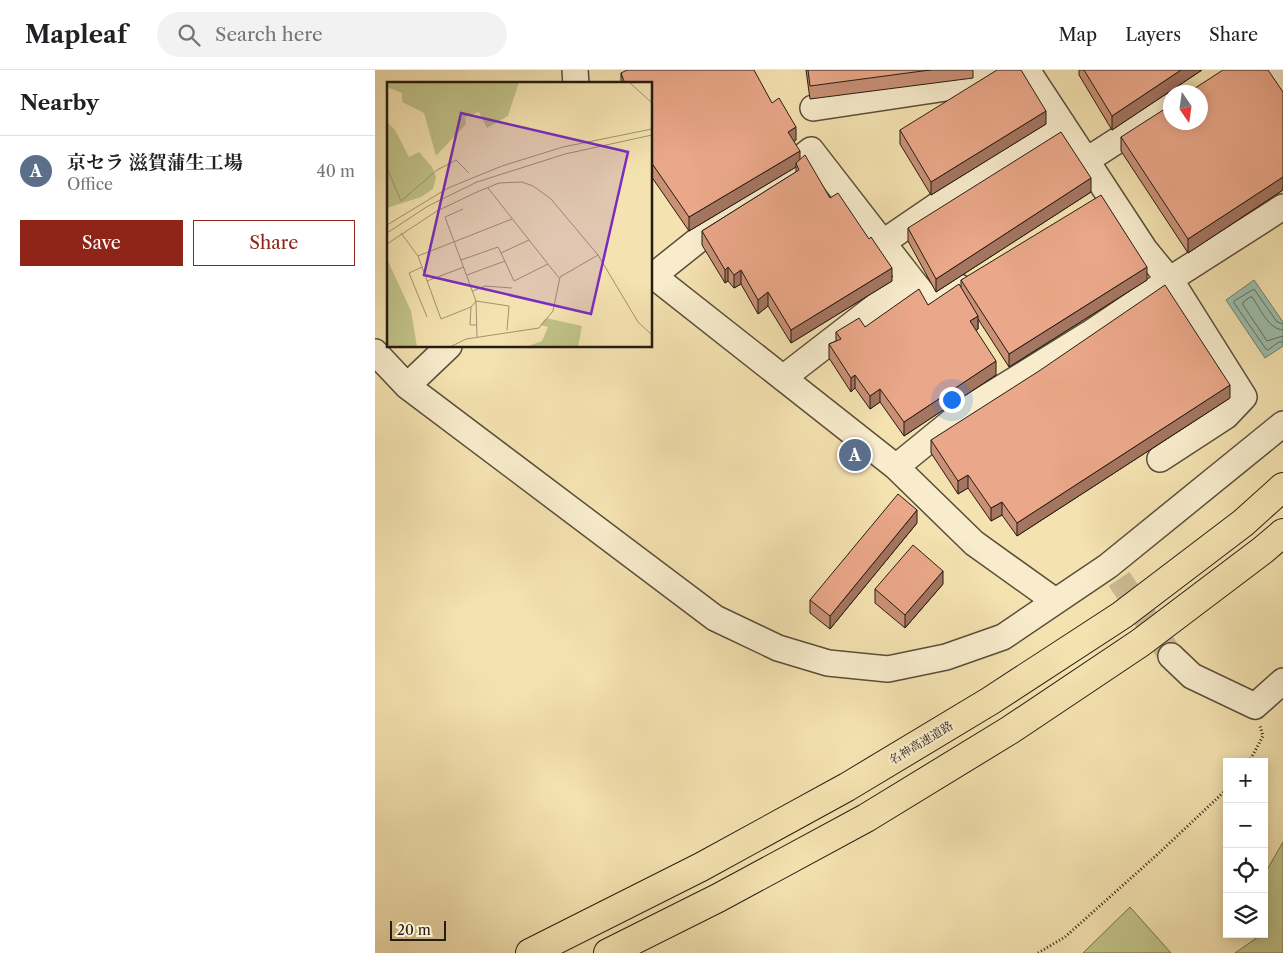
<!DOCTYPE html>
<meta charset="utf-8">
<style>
body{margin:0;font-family:"Libre Caslon Text","Noto Serif JP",serif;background:#f2f2f2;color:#202124}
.controls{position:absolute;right:15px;bottom:15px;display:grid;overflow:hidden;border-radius:0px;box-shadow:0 2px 12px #0003}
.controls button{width:45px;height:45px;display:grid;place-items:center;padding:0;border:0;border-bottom:1px solid #e0e0e0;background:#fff;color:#202124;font:25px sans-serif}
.compass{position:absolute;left:788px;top:15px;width:45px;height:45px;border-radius:50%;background:#fff;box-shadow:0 2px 12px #0003;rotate:167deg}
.scale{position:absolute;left:15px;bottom:12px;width:56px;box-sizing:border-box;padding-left:5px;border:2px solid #251c13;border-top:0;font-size:14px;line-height:18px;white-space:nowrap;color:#251c13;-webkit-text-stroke:4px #f8eccc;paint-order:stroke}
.you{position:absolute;left:576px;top:329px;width:18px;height:18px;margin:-12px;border:4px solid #fff;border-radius:50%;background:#1a73e8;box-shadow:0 0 0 8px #1a73e833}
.badge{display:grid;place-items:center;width:32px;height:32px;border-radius:50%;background:#8f2418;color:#fff;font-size:16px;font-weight:700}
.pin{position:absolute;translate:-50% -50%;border:2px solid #fff;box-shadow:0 1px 5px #0006}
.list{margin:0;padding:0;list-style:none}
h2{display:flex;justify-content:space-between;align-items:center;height:65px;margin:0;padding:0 20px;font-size:21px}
h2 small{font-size:16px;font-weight:400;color:#757577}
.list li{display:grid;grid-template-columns:32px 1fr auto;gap:15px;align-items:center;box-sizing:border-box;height:70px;padding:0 20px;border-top:1px solid #e0e0e0}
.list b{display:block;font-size:19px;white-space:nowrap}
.list p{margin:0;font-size:16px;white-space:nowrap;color:#757577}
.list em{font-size:16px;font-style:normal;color:#757577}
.actions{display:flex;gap:10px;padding:15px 20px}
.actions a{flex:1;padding:11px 0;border:1px solid #8f2418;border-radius:0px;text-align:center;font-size:18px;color:#8f2418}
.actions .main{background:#8f2418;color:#fff}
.icon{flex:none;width:28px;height:28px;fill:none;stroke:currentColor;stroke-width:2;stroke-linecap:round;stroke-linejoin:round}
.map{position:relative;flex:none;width:908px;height:883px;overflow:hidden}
header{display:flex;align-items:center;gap:30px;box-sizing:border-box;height:70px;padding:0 25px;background:#fff;border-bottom:1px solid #e0e0e0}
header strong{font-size:24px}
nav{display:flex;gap:28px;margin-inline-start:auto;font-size:18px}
.search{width:350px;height:45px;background:#f2f2f2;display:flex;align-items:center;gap:12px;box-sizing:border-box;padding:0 18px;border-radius:28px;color:#757577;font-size:19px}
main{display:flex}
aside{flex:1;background:#fff}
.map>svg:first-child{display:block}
.green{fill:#c0c288;stroke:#726f4e}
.water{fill:#9cbeac;stroke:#6c7d6f}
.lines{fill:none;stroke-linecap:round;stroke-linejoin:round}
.shore{stroke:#606d60;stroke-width:1}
.minor-tunnel{stroke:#cbba91;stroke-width:25;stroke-dasharray:25 12;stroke-linecap:butt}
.minor-casing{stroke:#594e3a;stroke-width:28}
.highway-casing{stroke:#251c13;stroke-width:30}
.path{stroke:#251c13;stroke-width:3;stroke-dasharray:1 2.5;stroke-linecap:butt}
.minor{stroke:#f8eccc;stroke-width:25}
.highway{stroke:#f4e2b0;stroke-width:28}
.wall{fill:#c99076;stroke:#251c13}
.shaded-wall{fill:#a47560;stroke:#251c13}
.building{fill:#eaa789;stroke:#251c13}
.labels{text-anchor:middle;stroke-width:4.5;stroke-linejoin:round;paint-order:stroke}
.street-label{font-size:12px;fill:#251c13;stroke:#f8eccc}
.inset-road{fill:none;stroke:#a19371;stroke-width:1}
.view{fill:#7b2cbf;fill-opacity:0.15;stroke:#7b2cbf;stroke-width:2.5}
.inset-edge{fill:none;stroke:#251c13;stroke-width:2.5}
</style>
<header>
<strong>Mapleaf</strong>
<div class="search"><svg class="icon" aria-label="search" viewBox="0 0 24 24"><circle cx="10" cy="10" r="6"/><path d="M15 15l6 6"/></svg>Search here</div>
<nav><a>Map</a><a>Layers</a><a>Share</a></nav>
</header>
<main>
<aside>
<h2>Nearby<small></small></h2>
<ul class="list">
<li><span class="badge" style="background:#5c6f8a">A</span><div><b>京セラ 滋賀蒲生工場</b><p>Office</p></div><em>40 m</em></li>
</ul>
<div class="actions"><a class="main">Save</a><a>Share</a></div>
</aside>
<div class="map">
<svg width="908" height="883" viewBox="0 0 908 883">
<rect width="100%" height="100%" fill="#f4e2b0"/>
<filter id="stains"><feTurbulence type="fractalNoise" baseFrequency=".004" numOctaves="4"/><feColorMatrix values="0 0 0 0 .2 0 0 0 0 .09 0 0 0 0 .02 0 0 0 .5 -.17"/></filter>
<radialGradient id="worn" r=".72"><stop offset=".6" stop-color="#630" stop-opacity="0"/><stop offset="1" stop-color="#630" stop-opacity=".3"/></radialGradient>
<path class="green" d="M908,772v111h-48l23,-16v-3h6v-59z
M755,837l41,46h-88z"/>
<path class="water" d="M879,210l29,42v24l-18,12 -39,-58z"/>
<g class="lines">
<path class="shore" d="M908,254l-6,-2 -23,-33 -20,12v2l32,46 2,1 11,-8h4
M908,260c-15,-1 -23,-22 -31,-33h-2l-7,5v3l24,36 16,-5"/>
<path class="minor-tunnel" d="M744,509l52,77"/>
<defs>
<path id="minor" d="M200,0l1,14
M652,0l118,180 28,34 71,113 -18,19 -66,43
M902,0l6,9
M438,38l140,-21 17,-7 14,-10
M712,90l84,-54
M507,173l104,-71 76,-49
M276,204l245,193 78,76 81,58
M278,206l158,-126 100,129 -128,99
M536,209l21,26 27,-18
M0,282l32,34 308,232 63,30 50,15 60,6 58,-12 57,-20 105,-71 175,-142
M32,316l42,-40
M521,397l70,-57 123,-76 80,-54 114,-73
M796,586l21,20 63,30 28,-25"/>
<path id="highway" d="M155,883l171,-86 146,-80 143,-86 132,-86 121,-92 40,-36
M233,883l110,-55 148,-80 144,-88 130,-87 123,-93 20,-17"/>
</defs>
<use href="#minor" class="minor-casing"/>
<use href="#highway" class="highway-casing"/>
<path class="path" d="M874,692l14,-26 -3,-10
M663,883l27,-16 94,-84 68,-64"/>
<use href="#minor" class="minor"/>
<use href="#highway" class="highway"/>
</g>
<path class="wall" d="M431,0h167v8l-163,21z
M704,0h123l-90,60 -33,-55z
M246,3l151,30 24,37 -2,1 6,19 30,38 62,83 -101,62 -23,-37 -10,8 -17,-30 -7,4 -6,-7 -3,2 -23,-38v-14l94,-59v-5l-107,64 -38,-55v-92h-30z
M908,22v98l-95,63 -67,-102v-14z
M671,54l-115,71 -31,-51v-14z
M716,122l-155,100 -28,-51v-13z
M586,210h186l-138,87 -31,-48v10l-2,2 20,44 -92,61 -24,-34 -10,7 -15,-21 -4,4 -22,-34v-14l7,-3v-9l29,-5 63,-22 33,-18z
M855,328l-213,138 -15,-21 -11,6 -23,-33 -10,6 -27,-41v-13z
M542,453l-87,106 -20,-16v-13z
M568,514l-38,44 -30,-25v-14z"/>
<path class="shaded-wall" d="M806,0h21l-90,60v-14z
M671,41v13l-115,71v-13z
M421,57v13l-8,6v-14z
M425,81v13l-4,-1v4l-107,64v-14z
M908,107v13l-95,63v-14z
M716,108v14l-155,100v-13z
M353,197v14l-3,2v-13z
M772,197v13l-138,87v-13z
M517,198v13l-101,62v-13z
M366,200v14l-7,4v-13z
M393,222v14l-10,8v-14z
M603,246v13l-8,6v-14z
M621,291v14l-92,61v-14z
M480,305v13l-4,4v-14z
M855,315v13l-213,138v-13z
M505,319v13l-10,7v-13z
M593,405v13l-10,6v-13z
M627,432v13l-11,6v-13z
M542,440v13l-87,106v-13z
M568,501v13l-38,44v-13z"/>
<path class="building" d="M252,0h127l18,33 7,-5 17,29 -8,5 12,19 -111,66 -38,-55v-78h-26l-4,-11z
M433,0h122l-120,16z
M622,0h24l25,41 -115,71 -31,-52z
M709,0h97l-69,46z
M848,0h45l15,22v85l-95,62 -67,-102 50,-32v17h30v-30h-12z
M686,62l30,46 -155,101 -28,-51z
M430,85l25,43 8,-5 31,46 2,-2 21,31 -101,62 -23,-38 -10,8 -17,-30 -7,5 -6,-8 -3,3 -23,-39 97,-61 -3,-7z
M726,125l46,72 -138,87 -48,-74z
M584,214l19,32 -8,5 26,40 -92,61 -24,-33 -10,7 -15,-21 -4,3 -22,-34 12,-5 -5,-7 23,-14 6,9 54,-38 9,16z
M790,215l65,100 -213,138 -15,-21 -11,6 -23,-33 -10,6 -27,-41 108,-69z
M523,424l19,16 -87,106 -20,-16z
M538,475l30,26 -38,44 -30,-26z"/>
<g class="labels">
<g class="street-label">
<text transform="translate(546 673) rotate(-31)" y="4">名神高速道路</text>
</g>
</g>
<g transform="translate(12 12)">
<rect width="265" height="265" fill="#f4e2b0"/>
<path d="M0,0h132l-11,34 -21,12 -8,-16 -14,5 1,7 -30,32 -12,-43 -22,-11v-9l-15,-6zM0,40l8,8 14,27 10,-5 13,15 4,10 -3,12 -12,8 -34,11zM0,177l24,52 6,36h-30zM159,236l36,8 -4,21h-52l16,-6 6,-14 -8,-2z" fill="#c0c288"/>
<path class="inset-road" d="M242,0l23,21M0,86l14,33 36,-31 19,-10 13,13M101,106l71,90M76,127l-18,8 31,84 1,36M0,143l61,-37 54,-22 61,-19 89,-18M0,151l41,-27 49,-24 88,-28 87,-19M14,151l17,23 23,63 30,-12 5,-6 33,5 -2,24M142,158l-28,13 13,28 34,-17M0,162l50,-33 40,-19 22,-9 23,-1 11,4 18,13 47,56 40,67 14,13M31,174l94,-37M74,178l37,-13 3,6M35,185l-13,6 18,44M80,193l38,-14M40,199l37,-14M86,209l12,-5 27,2M84,225l-1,18h7M63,265l16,-8 73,-11 14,-17 7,-34 38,-22"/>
<path class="view" d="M74,31l167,39 -37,162 -167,-39z"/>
<rect width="265" height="265" class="inset-edge"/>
</g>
<rect width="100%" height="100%" filter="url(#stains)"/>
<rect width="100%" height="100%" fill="url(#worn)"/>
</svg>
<div class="controls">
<button>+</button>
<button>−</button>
<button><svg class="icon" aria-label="locate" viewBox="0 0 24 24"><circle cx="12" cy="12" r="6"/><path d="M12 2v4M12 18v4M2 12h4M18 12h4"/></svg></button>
<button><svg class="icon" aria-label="layers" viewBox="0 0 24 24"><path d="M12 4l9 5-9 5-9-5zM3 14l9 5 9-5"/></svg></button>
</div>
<svg class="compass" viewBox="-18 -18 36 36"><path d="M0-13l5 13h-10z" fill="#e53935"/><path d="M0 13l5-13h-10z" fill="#757577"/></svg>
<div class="scale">20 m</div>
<div class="you"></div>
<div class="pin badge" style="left:480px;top:385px;background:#5c6f8a">A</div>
</div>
</main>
